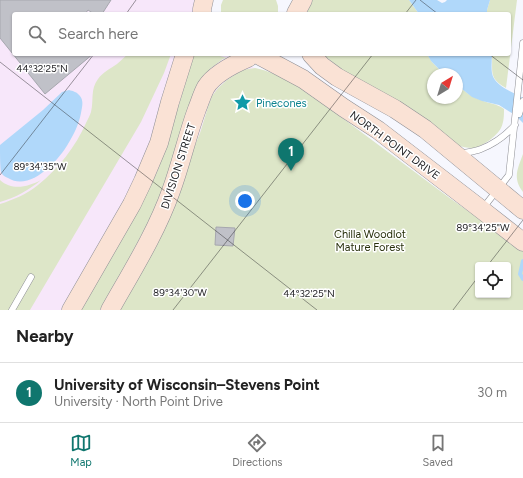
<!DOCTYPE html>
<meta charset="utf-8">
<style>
body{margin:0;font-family:Figtree,sans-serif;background:#f2f2f2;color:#222}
.controls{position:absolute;right:12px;bottom:12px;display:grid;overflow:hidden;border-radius:4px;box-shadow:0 1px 3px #0004}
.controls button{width:36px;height:36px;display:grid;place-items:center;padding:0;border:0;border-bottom:1px solid #e0e0e0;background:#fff;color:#222;font:20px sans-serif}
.compass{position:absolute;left:427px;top:68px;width:36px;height:36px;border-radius:50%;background:#fff;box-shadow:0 1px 3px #0004;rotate:38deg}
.you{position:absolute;left:245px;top:201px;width:14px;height:14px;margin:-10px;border:3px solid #fff;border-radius:50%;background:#1a73e8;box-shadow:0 0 0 6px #1a73e833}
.badge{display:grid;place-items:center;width:26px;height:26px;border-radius:50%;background:#0f766e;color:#fff;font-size:13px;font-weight:700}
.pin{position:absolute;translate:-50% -33px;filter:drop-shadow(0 1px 2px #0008)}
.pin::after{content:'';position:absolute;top:21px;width:14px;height:12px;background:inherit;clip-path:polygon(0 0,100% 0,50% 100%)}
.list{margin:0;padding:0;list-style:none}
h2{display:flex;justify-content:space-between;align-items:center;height:52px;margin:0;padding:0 16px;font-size:17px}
h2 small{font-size:13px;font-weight:400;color:#767676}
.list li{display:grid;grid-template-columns:26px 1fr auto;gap:12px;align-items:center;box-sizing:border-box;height:60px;padding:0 16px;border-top:1px solid #e0e0e0}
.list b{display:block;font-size:15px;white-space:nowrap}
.list p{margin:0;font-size:13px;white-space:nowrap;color:#767676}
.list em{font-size:13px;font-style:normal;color:#767676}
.icon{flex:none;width:22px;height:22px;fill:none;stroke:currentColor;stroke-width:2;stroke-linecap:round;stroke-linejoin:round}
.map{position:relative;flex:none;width:523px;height:310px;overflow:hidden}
.search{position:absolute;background:#fff;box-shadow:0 1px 3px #0004;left:12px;right:12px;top:12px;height:44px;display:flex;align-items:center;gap:10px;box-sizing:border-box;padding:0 14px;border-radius:4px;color:#767676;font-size:15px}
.sheet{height:112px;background:#fff}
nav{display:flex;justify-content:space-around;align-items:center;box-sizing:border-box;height:56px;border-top:1px solid #e0e0e0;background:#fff;font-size:11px;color:#767676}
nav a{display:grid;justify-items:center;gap:2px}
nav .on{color:#0f766e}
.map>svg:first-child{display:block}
.commercial{fill:#f7e7fa}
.green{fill:#dde6c8;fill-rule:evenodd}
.water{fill:#b0d8fa}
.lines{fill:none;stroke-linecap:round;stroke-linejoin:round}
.stream{stroke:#b0d8fa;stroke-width:4}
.building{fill:#c0c1c8;stroke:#a6a7ae}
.lane-casing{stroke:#8e8f95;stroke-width:7}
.secondary-casing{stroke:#8e8f95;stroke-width:19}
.lane{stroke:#fff;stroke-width:6}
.secondary{stroke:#fae2d5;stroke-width:18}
.ticks{fill:none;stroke:#252528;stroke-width:1;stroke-opacity:0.45}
.labels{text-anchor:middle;stroke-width:3;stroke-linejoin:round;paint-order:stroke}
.culture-label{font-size:11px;fill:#0d838f;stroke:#fff;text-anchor:start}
.street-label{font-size:11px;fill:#252528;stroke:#fff}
.park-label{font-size:11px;fill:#272f0b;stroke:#fff}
.ticks-label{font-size:10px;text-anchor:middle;fill:#252528;stroke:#fff;stroke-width:3;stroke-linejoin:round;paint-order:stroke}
</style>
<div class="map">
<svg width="523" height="310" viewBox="0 0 523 310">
<rect width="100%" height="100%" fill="#f6f7fe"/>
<path class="commercial" d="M0,0h195l-1,14h-180v40h209l32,14 -13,3 -15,9 -9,8 -10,19 -8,26 -45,106 -38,71h-117z"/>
<path class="green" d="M223,0h53l2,6v8h-57v-9z
M312,0h97l10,14h-112l1,-4z
M490,0h27l-11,88c-18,-10 -13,-17 -14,-34h17v-40h-22v-4z
M128,54h43l-7,19 -23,49 -111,188h-30v-106c13,-4 27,-10 38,-19 20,-16 38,-39 48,-62 2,-4 4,-8 5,-11 3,-12 -1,-22 7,-33 5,-7 12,-10 19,-15 4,-3 7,-7 11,-10z
M194,54h22l4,2 7,2 -4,1 -12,9 -10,11 -22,66 -26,68 -30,57 -23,40h-19l67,-121 9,-17 8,-21z
M323,54h104l5,8 12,12h-11v24h24v-13c8,6 14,12 24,15 8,4 15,3 23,9 0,6 0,13 -3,19 -4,8 -19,19 -28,20 -6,0 -11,-1 -16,-3l-117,-76z
M255,68c29,6 53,25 77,42l5,4 114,85 72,51v60h-406l38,-71 45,-106 8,-26 4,-11 6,-8 9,-8 15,-10zM478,265h30v30h-30z
M523,154v38c-11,-14 -5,-24 0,-38z
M0,180c12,11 28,7 41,0 -12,10 -26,18 -41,22z"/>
<path class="water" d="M409,0h28l5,3 3,-1 2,-2h43l-3,10v4h-68z
M427,54h65c0,6 -1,13 0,19 2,13 21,19 31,25v25l-8,-8 -16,-10 -17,-4 -10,-4 -15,-12v-11h-13l-13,-13z
M69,90c4,1 8,2 11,6 4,5 2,11 1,17 -2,11 -7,21 -13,31 -10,17 -38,48 -60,34 -3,-1 -6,-3 -7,-6 -1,-5 -1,-21 -1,-27l43,-35 19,-18z"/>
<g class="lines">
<path class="stream" d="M523,261l-3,13 3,5"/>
</g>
<path class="building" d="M0,0h111l-9,14h-8l-6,-4 -3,4h-71v40h79l-48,40 -45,-56z
M216,227l19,1 -2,18 -18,-1z"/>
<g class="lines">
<defs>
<path id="lane" d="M519,114l4,-13
M459,154c7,-2 15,-2 22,-5 13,-5 25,-14 34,-24
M483,208l26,-33 14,-132
M12,310l19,-33"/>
<path id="secondary" d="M296,13l7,-13
M202,14v-5l2,-9
M311,54l11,12 15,11 58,32 30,20 98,81
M260,56l43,23 41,29 34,22 104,80 41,32
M71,310l61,-106 11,-23 16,-38 11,-41 15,-48
M110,310c22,-39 46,-77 61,-119 10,-27 16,-55 26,-82 3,-7 5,-15 9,-22 9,-14 28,-23 42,-29"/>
</defs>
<use href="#lane" class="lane-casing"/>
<use href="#secondary" class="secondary-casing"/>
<use href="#lane" class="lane"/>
<use href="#secondary" class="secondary"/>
</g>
<path class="ticks" d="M420,0l18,14M126,14l10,-14M405,14l11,-14M489,54l34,26M0,62l317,248M0,175l94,-121M488,265l35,-45M173,310l200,-256M453,310l25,-33"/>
<defs>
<symbol id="sight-bare" viewBox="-9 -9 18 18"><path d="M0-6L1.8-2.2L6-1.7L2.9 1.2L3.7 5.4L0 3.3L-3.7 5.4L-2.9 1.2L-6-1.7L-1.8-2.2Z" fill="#0f9aa8" stroke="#fff" stroke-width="2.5" paint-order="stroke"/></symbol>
</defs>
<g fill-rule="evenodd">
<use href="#sight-bare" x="230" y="90" width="25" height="25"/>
</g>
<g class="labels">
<g class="culture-label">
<text x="256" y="107">Pinecones</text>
</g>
<g class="street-label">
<text transform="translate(395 145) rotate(36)" y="4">NORTH POINT DRIVE</text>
<text transform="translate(178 166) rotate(-72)" y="4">DIVISION STREET</text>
</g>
<g class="park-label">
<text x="370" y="238">Chilla Woodlot<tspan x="370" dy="13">Mature Forest</tspan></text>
</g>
</g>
<g class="ticks-label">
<text x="42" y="72">44°32'25"N</text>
<text x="40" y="170">89°34'35"W</text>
<text x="483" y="231">89°34'25"W</text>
<text x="180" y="296">89°34'30"W</text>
<text x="309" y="297">44°32'25"N</text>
</g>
</svg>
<div class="controls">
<button><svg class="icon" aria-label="locate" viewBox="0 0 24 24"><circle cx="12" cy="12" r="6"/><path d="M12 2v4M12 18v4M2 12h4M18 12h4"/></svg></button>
</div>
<svg class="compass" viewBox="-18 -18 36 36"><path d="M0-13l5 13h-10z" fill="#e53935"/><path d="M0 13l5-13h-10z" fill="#767676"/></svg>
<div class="you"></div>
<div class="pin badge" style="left:291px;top:171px">1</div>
<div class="search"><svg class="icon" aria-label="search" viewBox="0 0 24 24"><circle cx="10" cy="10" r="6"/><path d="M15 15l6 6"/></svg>Search here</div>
</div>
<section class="sheet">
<h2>Nearby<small></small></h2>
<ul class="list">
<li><span class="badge">1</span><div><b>University of Wisconsin–Stevens Point</b><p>University · North Point Drive</p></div><em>30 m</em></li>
</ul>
</section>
<nav>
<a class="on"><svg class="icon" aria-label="map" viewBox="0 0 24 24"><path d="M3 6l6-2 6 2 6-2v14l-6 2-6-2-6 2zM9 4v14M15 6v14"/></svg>Map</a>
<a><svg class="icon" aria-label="directions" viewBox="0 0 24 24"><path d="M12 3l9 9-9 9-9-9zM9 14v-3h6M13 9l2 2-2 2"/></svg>Directions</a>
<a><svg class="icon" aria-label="saved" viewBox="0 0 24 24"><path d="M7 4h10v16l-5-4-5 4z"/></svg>Saved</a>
</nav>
